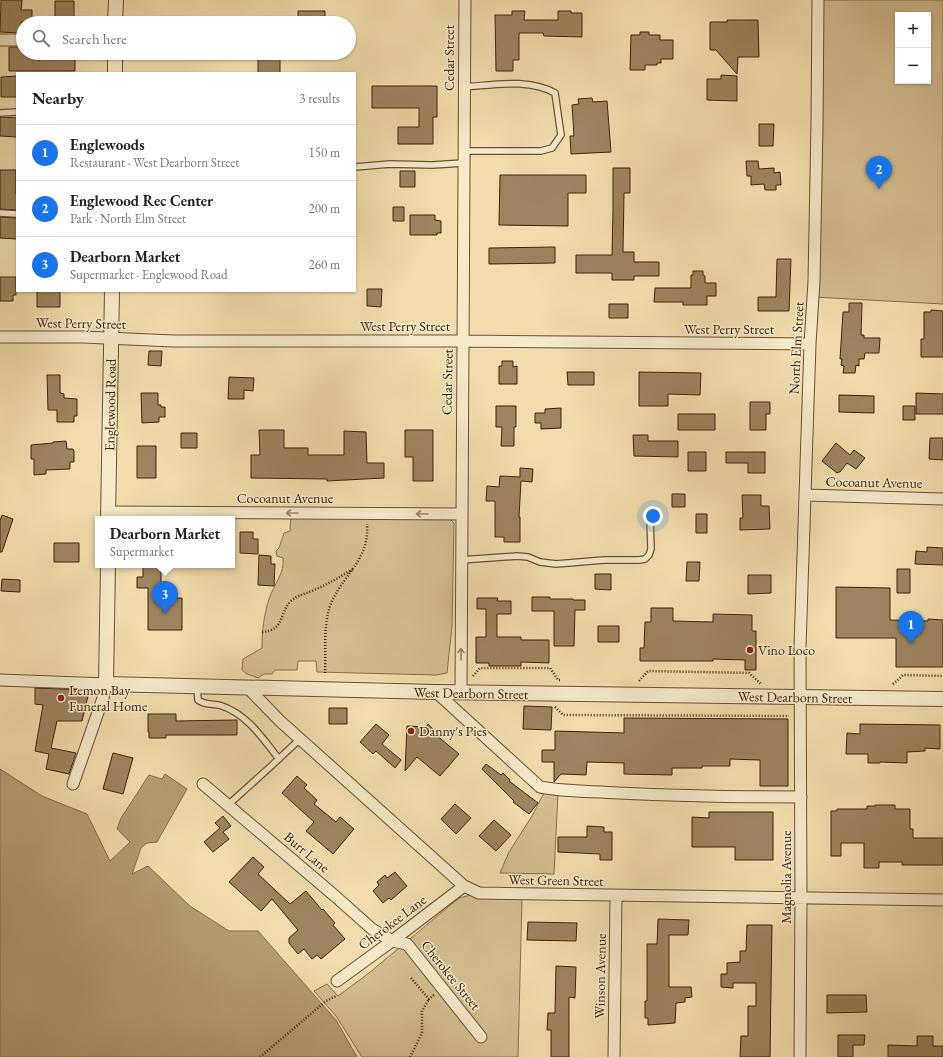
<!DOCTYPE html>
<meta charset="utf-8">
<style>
body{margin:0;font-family:"EB Garamond",serif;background:#f2f2f2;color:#222}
.controls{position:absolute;right:12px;top:12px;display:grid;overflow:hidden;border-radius:0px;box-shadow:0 1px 3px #0004}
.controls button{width:36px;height:36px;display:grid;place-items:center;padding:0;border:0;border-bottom:1px solid #e0e0e0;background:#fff;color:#222;font:20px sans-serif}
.you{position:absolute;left:653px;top:516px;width:14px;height:14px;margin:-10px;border:3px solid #fff;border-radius:50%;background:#1a73e8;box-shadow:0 0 0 6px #1a73e833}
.badge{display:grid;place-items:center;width:26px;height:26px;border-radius:50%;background:#1a73e8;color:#fff;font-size:13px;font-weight:700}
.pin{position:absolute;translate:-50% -33px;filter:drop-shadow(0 1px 2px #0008)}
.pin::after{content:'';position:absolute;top:21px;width:14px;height:12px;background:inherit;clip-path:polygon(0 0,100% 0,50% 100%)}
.popup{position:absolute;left:95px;top:516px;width:140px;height:52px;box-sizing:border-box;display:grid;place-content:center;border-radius:0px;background:#fff;filter:drop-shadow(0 1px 3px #0005);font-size:13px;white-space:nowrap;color:#767676}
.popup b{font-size:15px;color:#222}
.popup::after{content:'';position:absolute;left:50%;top:100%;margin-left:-8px;border:8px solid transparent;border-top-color:#fff}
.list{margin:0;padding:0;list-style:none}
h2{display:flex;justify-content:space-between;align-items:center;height:52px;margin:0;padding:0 16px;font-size:17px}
h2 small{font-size:13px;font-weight:400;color:#767676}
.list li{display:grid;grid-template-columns:26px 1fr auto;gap:12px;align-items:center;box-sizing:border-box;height:56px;padding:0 16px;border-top:1px solid #e0e0e0}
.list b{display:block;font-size:15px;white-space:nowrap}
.list p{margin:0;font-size:13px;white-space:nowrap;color:#767676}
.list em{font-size:13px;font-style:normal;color:#767676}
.icon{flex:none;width:22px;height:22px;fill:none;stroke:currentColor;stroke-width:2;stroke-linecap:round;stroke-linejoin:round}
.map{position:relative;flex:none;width:943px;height:1057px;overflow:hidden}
.search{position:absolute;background:#fff;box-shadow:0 1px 3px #0004;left:16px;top:16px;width:340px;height:44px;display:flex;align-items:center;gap:10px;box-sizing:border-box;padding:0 14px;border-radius:22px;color:#767676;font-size:15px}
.panel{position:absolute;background:#fff;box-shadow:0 1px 3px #0004;left:16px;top:72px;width:340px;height:220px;border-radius:0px}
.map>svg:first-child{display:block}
.green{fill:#d2be90;stroke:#88714d;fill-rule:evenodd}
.water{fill:#b39e74;stroke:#846d4a}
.building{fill:#9b845e;stroke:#3e240a}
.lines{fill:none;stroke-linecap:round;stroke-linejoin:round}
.service-casing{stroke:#6a5232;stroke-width:8}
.minor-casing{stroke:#6a5232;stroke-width:13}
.tertiary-casing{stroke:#6a5232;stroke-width:16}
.path{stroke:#3e240a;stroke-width:2.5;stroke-dasharray:1 2;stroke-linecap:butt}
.service{stroke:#f5e9c8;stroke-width:5.5}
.minor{stroke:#f5e9c8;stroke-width:11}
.tertiary{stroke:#f5e9c8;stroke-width:14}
.oneway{stroke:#9a8669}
.poi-dot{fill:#8f2418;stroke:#f5e9c8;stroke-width:1.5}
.labels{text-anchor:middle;stroke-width:3;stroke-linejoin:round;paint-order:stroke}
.street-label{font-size:14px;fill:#3e240a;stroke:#f5e9c8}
.poi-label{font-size:14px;fill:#3e240a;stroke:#f5e9c8;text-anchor:start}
</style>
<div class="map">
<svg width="943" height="1057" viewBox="0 0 943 1057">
<rect width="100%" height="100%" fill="#f0ddab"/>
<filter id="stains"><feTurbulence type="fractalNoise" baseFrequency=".005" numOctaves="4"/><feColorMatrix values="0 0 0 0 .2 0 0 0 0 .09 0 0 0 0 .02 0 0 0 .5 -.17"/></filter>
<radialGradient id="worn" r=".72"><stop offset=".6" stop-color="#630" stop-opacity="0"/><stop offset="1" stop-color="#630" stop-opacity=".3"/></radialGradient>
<path class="green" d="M819,0h124v304l-130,-7zM898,15h30v66h-30z
M291,515l159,4 4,4 -2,103 -5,47 -11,2 -119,-3 -1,-11h-18l-1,9h-22l-3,4h-8l-6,4 -11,-4 -5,-4 1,-11 19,-11c0,-18 2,-33 7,-49 5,-15 16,-26 14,-41l-6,-2 -1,-5 3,-3 5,-15 6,-2z
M544,793l14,1 -4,80 -54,-1 9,-21 23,-36z
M471,895l51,3 -4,159h-156l-26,-41 -22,-25 13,-7 11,12 31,-23 90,-75z"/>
<path class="water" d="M0,769l42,27 45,18 23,47 20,-19 -13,-13 4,-11 28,-43 13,4 3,-5 22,15 -30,53 -10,1 -6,5 -9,26 16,-8 42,40 39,25h29l78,89 21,37h-357z"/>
<path class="building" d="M1,0h21l-1,10h11v12h-11v11l-21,-1z
M55,1h19v21h-19z
M298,11h27v12h-27z
M512,11h13l-1,9h34v-9h13v2h11v24l-38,-1 -1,-3h-24v27h-6v11h-17l-1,-56h17z
M727,20h31l1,37h-21l-1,17 -21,-24h-6v-28h17z
M640,32h9v3h11v5h13v19h-12v4h-4v2h-12v5h-15l1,-35h9z
M9,47h14v6h39v4h13v14h-66z
M258,53h22v20h-22z
M721,75l16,1v25l-30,-1v-21h14z
M17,76v21h-16v-20z
M372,86h65v31h-4v27h-35v-17h21v-19h-47z
M592,98l1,4 14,-1 4,51 -40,2 -1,-18h4l-2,-31 7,-1 -1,-5z
M0,117l17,1v19l-17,-1z
M759,124h15l-1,22h-14z
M746,161h12l1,8 15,-1v5l6,-1 1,13h-5v5h-11l-1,-6 -13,1v-9h-4z
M613,168h17v25h-6l-1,59h11v10h25v14h-25v4h-22v-7h-36v-18h36l1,-44z
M0,170h16v24h1v16l-17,-1z
M400,171h15v16h-15z
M500,175h86v18h-18v33l-69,-1z
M393,207h11v14h-11z
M410,215h25v5l6,1v12h-4v2h-27z
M0,217l17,1v21l-17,-1z
M555,247v16l-66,1v-16z
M777,259h14l-2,52h-31v-14h18z
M693,271h10v4l2,1v7h11v13h-9v9h-24v-3h-29l1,-14h36v-13h2z
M0,277h16v18h-3v6h-13z
M367,289h15l-1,18 -14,-1z
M37,291h23v16h-23z
M849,303h13l-1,32h3v3h16l-1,15h-14l-1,6h-5v7l-3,-1 -1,8h-12l1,-7 -3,-1 1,-6h-2l3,-47h6z
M609,304h19v14h-19z
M931,310l12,1v46h-22v-18h3v-27h7z
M149,351h13l-1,15 -13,-1z
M502,361h11v6l4,-1v18h-18v-18h3z
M567,372h27v13h-26z
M639,372l62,1 -1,22 -32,-1v12h-29z
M47,375h13v18l4,1v4l13,1v17h-3v6h-17v-12h-9z
M229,377l25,1 -1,13 -9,-1v9h-16z
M141,393h17v12h3v2h4v10h-6v5l-17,1z
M916,393l27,1v20h-27z
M839,395l35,1v17l-35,-1z
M750,402h20v12h-4v16h-16z
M496,406h20v21h-2v19h-13l1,-19h-6z
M903,406h12v14h-12z
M561,408v20l-20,1v-6h-6v-10h10v-4z
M678,414h37v16h-37z
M259,430h25v18h24v7h36v-24l22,1 1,31h17v15l-57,3v-2l-76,-1v-23h9z
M405,430h28v51h-20v-24h-8z
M181,433h16v15h-16z
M633,435h15v6h30v16l-44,-1z
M930,438h13v22l-14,-1z
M66,441l1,8h6l1,2v11h-4v7l-24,1v4l-12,1v-16h-3v-14l22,-2v-1z
M836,443l14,12 4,-5 11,8 -9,11 -9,-6 -7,9h-1l-2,1 -15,-12z
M137,446h19v32h-19z
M688,452h18v19h-18z
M726,452h39v21h-17v-10h-22z
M520,468l13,1 -1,13 -11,-1 -2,36h1v25h-16v-5h-9v-36h-9l1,-15 12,1 1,-11 20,1z
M672,494h13v13h-13z
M742,495h19v11h8l1,23 -30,1v-12h3z
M696,514h11v19h-11z
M2,515l11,4 -11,33h-2v-31z
M240,532h13v7h5v15l-18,-1z
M54,543h25v19h-25z
M927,547l16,1v17l-28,-1 1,-13 11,1z
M259,555l12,1v8h4l-1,22 -16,-1z
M687,562h13l-1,19h-13z
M143,565h18v33h21v32h-34v-42h-11v-11h6z
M897,569h13v24h-13z
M595,574h16v16l-16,-1z
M748,575h23v18l-23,1z
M2,579l18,1v12l-19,-1z
M836,587l54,1v32l38,1v-2l15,1v47h-47v-29h-60z
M532,597h18v2h23v1h12v10h-10l-1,36h-20v-35h-22z
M477,598h21l-1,3h14v13h-14v23h24v3h28v23l-28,-1v4h-32v-3h-13v-26h10v-28h-9z
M651,608h22v13l40,1v-8l39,1v16h4v39h-11v-10l-32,-1v2h-73v-13h4l1,-26h6z
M598,626h21v16h-21z
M35,688l53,2 1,2 -7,29h-25l-6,27 25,5 -7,21 -23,-5 3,-15 -14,-3 8,-46 -8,-1z
M524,706l28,1 -1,23 -28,-1z
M329,708h18v16h-18z
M148,714h28v7l61,-1v15h-71v3h-17v-6h-1z
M624,718l164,1v67h-28v-26l-30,-1v7h-28v2h-30v7l-48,-1v-11l-37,-1 -1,13 -25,-1 -7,8v-20h-12v-12h13v-19l69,2z
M376,724l13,11 -7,9 19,16 -6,8 -19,-17 -3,3 -13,-12z
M428,724l9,9 -2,1 24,20 -19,22 -23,-19 -12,14 2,-45 19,1z
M860,724l80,1v24l-15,-1v3l-18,1v11l-27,-1v1h-12v-9h-22l1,-21 13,1z
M113,753l20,5 -10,36 -20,-5z
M486,764l15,11 2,-2 7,7 -1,1 29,22 -9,11 -16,-12 1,-1 -32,-32z
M297,776l10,9 -3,3 13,12 -3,4 22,18 4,-5 14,12 -21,25 -27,-23 8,-9 -32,-29z
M455,804l16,14 -15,16 -15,-15z
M875,805h20v4h15v20h3v9h30v27h-41v-3h-23v6h-15v-25h-23v13h-10v-45h6v-2h30v-3h8z
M709,812h64v48h-38v-13h-43v-30l17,1z
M223,816l8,10 -8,6 6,7 -16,13 -9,-10 16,-14 -5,-5z
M494,820l17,15 -15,16 -17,-15z
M587,826l17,1v5h8v28h-12v-6l-42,-2v-15h29z
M253,857l11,10 -6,7 32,30 16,-13 16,19 1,-1 12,14 -2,2 12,14 -24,20 -4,-4 -5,4 -8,-10 -6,5 -9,-11v-5l9,-8 -26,-31 -11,12 -32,-29z
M395,872l12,14 -16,14 -2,-2 -6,5 -10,-12 6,-6 -2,-3 8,-7 2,3z
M658,919l31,1 -1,15h-19v52h22l1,10 -7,1v4l-9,1 -1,20 -27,2v-7h-3v-17h2v-57h10z
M528,922l49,1 -1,18 -49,-1z
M747,925h25l-2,132h-30l1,-21h7v-30h8v-23h-23v5l-12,-1v-13h6v-11l13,-1v-11h6z
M556,966l20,1 -1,31 -6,-1v60h-18v-27h-4l1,-17h7z
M827,995h39l1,17 -40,1z
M838,1035h27l-1,10h-11v12h-15z
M917,1036h16v10h10v11h-55v-12l29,1z"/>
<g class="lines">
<defs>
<path id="service" d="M0,113l17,-1
M464,151h77l11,-3 9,-13 -6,-42c-27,-15 -61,-8 -91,-6
M355,167l35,-3 42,1 32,-2
M0,213l17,1
M461,560l56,-4 11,1 12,5 16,2 48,-4h35l6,-1 4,-4 2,-6 -1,-30
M197,687l1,13c8,6 15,3 24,6 26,9 41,33 57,53
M228,805l41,-37 31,-29"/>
<path id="minor" d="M0,40h23
M0,337h83l90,4h290l347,3
M805,495l138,4
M108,512l353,2
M0,680l106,4 -3,14 -30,86
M248,688l32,33 184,165 15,7 464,7
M436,692l104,95c26,5 52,4 79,6 60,3 121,4 182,4
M461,693l4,-693
M203,784l132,112 37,33 20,12 15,3 74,93
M337,981l55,-40 72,-55
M614,1057l2,-161
M800,1057l1,-159 -1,-251 10,-303 4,-63 3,-157 1,-124"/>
<path id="tertiary" d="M115,23l1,-23
M115,73v-20
M108,519l4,-228
M108,565l-2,119 330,8 507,7"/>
</defs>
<use href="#service" class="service-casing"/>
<use href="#minor" class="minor-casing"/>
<use href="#tertiary" class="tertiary-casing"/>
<path class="path" d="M262,632c23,-2 17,-18 28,-30 8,-8 14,-7 24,-12 14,-6 26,-13 39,-21
M325,673c1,-21 -2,-46 5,-67 11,-30 40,-45 37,-82
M473,676l7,-8h70l8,12h2
M639,681l9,-10 101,2 12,11
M893,684l10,-9 40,1
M555,707l8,8 226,1
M411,978l18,21 5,-4
M260,1057l66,-56 10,-5
M410,1057l12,-24v-22l7,-12"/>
<use href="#service" class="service"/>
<use href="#minor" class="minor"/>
<use href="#tertiary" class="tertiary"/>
</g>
<defs><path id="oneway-shaft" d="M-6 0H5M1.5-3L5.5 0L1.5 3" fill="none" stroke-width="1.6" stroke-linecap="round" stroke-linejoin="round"/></defs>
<g class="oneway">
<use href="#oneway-shaft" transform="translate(292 513) rotate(-180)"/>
<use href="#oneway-shaft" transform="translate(422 514) rotate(-180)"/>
<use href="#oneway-shaft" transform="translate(461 654) rotate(-90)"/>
</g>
<g class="poi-dot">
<circle cx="750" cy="650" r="4"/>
<circle cx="61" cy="698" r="4"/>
<circle cx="411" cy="731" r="4"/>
</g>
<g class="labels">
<g class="street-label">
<text transform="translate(449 58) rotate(-90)" y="5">Cedar Street</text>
<text transform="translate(81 323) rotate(1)" y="5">West Perry Street</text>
<text x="405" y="331">West Perry Street</text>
<text x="729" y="334">West Perry Street</text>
<text transform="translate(796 348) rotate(-87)" y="5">North Elm Street</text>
<text transform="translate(447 382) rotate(-89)" y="5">Cedar Street</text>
<text transform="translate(110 405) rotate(-89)" y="5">Englewood Road</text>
<text transform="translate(874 482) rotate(1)" y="5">Cocoanut Avenue</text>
<text x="285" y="503">Cocoanut Avenue</text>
<text transform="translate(471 693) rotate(1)" y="5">West Dearborn Street</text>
<text transform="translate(795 697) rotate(1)" y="5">West Dearborn Street</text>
<text transform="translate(307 852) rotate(40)" y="5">Burr Lane</text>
<text transform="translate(786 877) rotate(-90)" y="5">Magnolia Avenue</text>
<text transform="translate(556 880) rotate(1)" y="5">West Green Street</text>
<text transform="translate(392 922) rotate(-37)" y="5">Cherokee Lane</text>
<text transform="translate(451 975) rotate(51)" y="5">Cherokee Street</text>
<text transform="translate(600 976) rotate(-89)" y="5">Winson Avenue</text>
</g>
<g class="poi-label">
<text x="758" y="655">Vino Loco</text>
<text x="69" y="695">Lemon Bay<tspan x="69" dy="16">Funeral Home</tspan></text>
<text x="419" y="736">Danny's Pies</text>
</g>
</g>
<rect width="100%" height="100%" filter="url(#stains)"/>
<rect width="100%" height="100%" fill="url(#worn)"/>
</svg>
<div class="controls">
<button>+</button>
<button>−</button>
</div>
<div class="you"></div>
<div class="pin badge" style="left:911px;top:644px">1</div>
<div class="pin badge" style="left:879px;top:189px">2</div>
<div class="pin badge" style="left:165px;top:614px">3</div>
<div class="popup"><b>Dearborn Market</b>Supermarket</div>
<div class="search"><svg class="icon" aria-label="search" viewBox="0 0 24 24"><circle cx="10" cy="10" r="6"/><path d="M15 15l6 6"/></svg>Search here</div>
<section class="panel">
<h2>Nearby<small>3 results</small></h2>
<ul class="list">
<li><span class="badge">1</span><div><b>Englewoods</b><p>Restaurant · West Dearborn Street</p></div><em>150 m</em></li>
<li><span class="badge">2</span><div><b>Englewood Rec Center</b><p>Park · North Elm Street</p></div><em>200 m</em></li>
<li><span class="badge">3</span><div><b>Dearborn Market</b><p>Supermarket · Englewood Road</p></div><em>260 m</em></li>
</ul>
</section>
</div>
